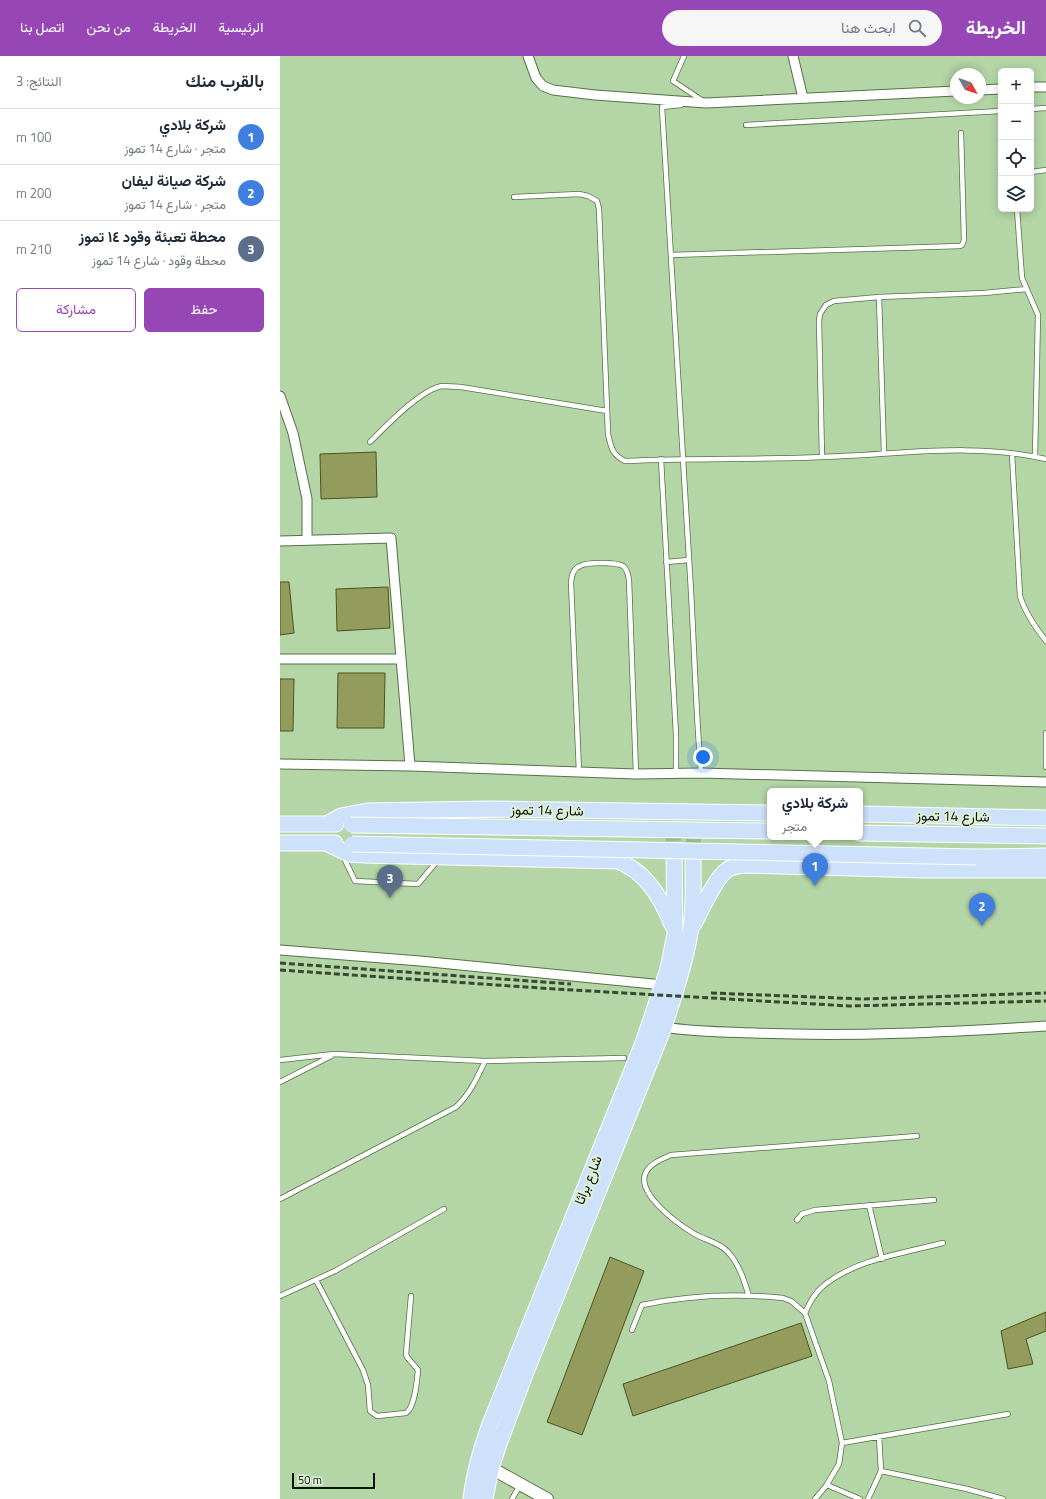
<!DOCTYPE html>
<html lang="ar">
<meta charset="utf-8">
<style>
body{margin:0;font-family:"Titillium Web",Vazirmatn,sans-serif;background:#f6f6f7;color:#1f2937;direction:rtl}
.controls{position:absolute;right:12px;top:12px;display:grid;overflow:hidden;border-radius:6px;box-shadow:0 2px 10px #0003}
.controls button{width:36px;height:36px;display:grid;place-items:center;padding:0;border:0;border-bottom:1px solid #e0e1e3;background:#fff;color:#1f2937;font:20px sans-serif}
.compass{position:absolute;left:670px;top:12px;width:36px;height:36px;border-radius:50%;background:#fff;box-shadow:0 2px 10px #0003;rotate:130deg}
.scale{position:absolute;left:12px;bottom:10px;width:83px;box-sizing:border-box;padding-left:4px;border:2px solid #071203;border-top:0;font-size:11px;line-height:14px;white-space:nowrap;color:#071203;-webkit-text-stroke:3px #dff0d8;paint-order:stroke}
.you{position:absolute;left:423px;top:701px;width:14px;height:14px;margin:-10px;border:3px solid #fff;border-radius:50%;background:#1a73e8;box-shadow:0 0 0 6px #1a73e833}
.badge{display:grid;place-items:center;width:26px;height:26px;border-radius:50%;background:#9646b5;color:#fff;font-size:13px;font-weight:700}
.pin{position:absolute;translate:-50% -33px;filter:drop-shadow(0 1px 2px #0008)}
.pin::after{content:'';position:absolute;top:21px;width:14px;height:12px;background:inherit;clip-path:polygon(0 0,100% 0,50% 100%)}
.popup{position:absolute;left:487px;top:732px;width:96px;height:52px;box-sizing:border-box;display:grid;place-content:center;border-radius:6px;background:#fff;filter:drop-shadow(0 1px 3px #0005);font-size:13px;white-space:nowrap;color:#747a83}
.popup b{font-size:15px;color:#1f2937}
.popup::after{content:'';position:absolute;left:50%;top:100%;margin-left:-8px;border:8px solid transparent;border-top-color:#fff}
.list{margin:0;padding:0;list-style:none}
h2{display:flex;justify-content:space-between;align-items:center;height:52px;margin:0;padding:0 16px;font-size:17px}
h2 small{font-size:13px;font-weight:400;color:#747a83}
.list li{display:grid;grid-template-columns:26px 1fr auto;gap:12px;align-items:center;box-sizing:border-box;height:56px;padding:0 16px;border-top:1px solid #e0e1e3}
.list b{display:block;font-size:15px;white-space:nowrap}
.list p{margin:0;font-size:13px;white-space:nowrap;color:#747a83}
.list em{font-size:13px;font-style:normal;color:#747a83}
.actions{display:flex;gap:8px;padding:12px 16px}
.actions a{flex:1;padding:9px 0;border:1px solid #9646b5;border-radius:6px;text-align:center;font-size:14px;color:#9646b5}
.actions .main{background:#9646b5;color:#fff}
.icon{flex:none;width:22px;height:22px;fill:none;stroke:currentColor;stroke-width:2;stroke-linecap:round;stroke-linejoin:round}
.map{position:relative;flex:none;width:766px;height:1443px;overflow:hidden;direction:ltr}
header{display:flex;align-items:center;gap:24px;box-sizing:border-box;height:56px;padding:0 20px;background:#9646b5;color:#fff}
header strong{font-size:19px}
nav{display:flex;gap:22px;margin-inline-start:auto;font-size:14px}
.search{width:280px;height:36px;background:#f6f6f7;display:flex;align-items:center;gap:10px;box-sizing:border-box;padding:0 14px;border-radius:22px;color:#747a83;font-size:15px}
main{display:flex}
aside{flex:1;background:#fff}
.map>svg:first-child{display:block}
.building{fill:#939c5c;stroke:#4c531f}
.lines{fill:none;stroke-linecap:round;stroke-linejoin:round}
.primary-tunnel{stroke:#9ab88d;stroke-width:15;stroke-dasharray:15 8;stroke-linecap:butt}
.service-casing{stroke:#557246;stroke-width:6}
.minor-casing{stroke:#557246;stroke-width:11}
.tertiary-casing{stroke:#557246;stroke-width:14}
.primary-casing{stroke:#fff;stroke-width:17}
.service{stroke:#fff;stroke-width:4.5}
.minor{stroke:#fff;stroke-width:9}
.tertiary{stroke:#fff;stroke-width:12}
.primary{stroke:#cde1fb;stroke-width:15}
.rail{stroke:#374830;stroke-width:3;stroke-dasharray:6 3;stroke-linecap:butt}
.primary-bridge-casing{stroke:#fff;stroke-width:17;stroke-linecap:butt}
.primary-bridge{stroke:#cde1fb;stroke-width:15}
.labels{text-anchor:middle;stroke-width:4;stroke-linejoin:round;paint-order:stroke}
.street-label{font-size:14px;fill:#071203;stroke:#dff0d8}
</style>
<header>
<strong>الخريطة</strong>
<div class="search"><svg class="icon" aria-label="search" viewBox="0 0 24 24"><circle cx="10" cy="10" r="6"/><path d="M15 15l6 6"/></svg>ابحث هنا</div>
<nav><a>الرئيسية</a><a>الخريطة</a><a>من نحن</a><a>اتصل بنا</a></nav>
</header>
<main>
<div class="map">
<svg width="766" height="1443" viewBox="0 0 766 1443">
<rect width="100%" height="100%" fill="#b4d5a5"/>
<path class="building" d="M96,396l1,45 -56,2 -1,-45z
M0,526h9l5,51 -14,2z
M108,531l2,41 -53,3 -1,-42z
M58,617h47l-1,55h-47z
M0,623h14l-1,52h-13z
M330,1201l34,14 -62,164 -35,-13z
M766,1256v19l-20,8 7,25 -25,5 -7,-38z
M521,1267l11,33 -179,60 -10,-32z"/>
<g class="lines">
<path class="primary-tunnel" d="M393,770l1,28
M413,798l1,-28"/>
<defs>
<path id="service" d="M404,0l-11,25 30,20
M401,49l-19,2c9,151 18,302 27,452 5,72 6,143 12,214
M751,53l15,-1
M466,69l255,-14
M751,116l15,-2
M234,141l65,-3 9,2 9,5 2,8 9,225c3,13 4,21 17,27 66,-3 131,-1 197,-4 74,-2 151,-15 224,2
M737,153l5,69 16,37 -3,141
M391,199l289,-9 2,-1 2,-5 -3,-107
M599,241l5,156
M90,386c15,-15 52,-54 73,-56 6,0 12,1 18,1l146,24
M732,398l8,142c5,17 15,31 26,45
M542,401l-3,-136 1,-7 6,-9 8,-4 45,-4 105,-4 43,-4
M381,403l15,276v39
M386,506l23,-2
M766,677v34
M299,716l-8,-190c1,-7 2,-13 9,-16 6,-4 37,-4 43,0 5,4 5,9 6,14l7,194
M63,800l12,25 63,3 20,-24
M0,1004l54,-6 151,7 139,-3
M0,1026l51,-26
M0,1143l176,-92c14,-13 21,-29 29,-46
M589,1149l13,54
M517,1164l5,-6 13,-4 119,-10
M36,1224l47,90 5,15 2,26 7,5 29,-3c9,-6 11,-32 12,-43l-11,-13 -1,-3 5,-58
M0,1240l55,-25 109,-62
M469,1240c-5,-16 -10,-32 -21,-44 -9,-10 -24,-12 -35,-19 -15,-9 -58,-40 -47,-61 5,-9 16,-13 25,-17l246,-19
M352,1274l10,-25c47,-10 93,-12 141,-7l8,3 14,12
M562,1387l166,-29
M601,1415l86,18 36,10
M547,1429l33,14
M232,1443l8,-14
M535,1443l11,-13 13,-22 3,-21 -13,-62 -24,-68c4,-9 10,-20 17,-26 31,-27 82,-34 121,-44
M588,1443l13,-28 -2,-35"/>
<path id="minor" d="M248,0l8,22 7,8 10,4 42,5 111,8 250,-12
M513,0l10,42
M751,31h15
M700,34l21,-1
M0,340l13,37 14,66v41
M0,485l111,-3 19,228
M0,603h121
M0,708l130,2 226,8 65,-1 345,9
M0,894l140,11 243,24
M384,971c30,5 61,5 91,6 97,4 194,-1 291,-7"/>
<path id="tertiary" d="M211,1412l56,31"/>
<path id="primary" d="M580,758l186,4
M0,768h56
M47,768l14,-8 26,-5 123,-2 280,4
M580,777l186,3
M0,787h55
M46,787l23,11 15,1 254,6c27,10 44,38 54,64
M696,801l70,-1
M414,868c7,-13 21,-46 33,-54 5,-4 12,-4 18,-5l178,5h123
M191,1443c3,-26 10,-50 19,-75l153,-381 25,-74 7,-35 -1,-80
M205,1443l6,-31 9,-27 26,-69 138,-345c11,-35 24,-71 28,-108 2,-21 1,-43 1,-65"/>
</defs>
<use href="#service" class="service-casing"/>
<use href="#minor" class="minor-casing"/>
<use href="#tertiary" class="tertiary-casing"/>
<use href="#primary" class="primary-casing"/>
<use href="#service" class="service"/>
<use href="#minor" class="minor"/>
<use href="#tertiary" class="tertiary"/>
<use href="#primary" class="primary"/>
<path class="rail" d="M0,907l291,21
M0,914l275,19 294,17 197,-5
M431,937l153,6 182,-6"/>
<defs>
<path id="primary-bridge" d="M71,769l419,6
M72,788l624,13"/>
</defs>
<use href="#primary-bridge" class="primary-bridge-casing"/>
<use href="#primary-bridge" class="primary-bridge"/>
</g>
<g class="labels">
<g class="street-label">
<text transform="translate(267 754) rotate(1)" y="5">شارع 14 تموز</text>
<text transform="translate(673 760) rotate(1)" y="5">شارع 14 تموز</text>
<text transform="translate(308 1124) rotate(-68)" y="5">شارع براثا</text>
</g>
</g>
</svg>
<div class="controls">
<button>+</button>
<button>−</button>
<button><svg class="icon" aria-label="locate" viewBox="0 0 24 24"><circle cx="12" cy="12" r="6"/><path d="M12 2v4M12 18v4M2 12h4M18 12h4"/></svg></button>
<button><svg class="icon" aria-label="layers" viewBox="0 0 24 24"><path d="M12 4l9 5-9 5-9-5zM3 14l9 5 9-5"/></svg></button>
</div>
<svg class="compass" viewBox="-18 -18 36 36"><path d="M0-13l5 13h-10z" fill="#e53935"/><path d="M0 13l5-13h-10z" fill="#747a83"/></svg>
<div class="scale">50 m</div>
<div class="you"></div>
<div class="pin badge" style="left:535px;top:830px;background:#3f7fe0">1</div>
<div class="popup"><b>شركة بلادي</b>متجر</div>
<div class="pin badge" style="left:702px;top:870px;background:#3f7fe0">2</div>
<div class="pin badge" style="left:110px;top:842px;background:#5c6f8a">3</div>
</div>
<aside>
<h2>بالقرب منك<small>النتائج: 3</small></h2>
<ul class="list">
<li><span class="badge" style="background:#3f7fe0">1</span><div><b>شركة بلادي</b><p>متجر · شارع 14 تموز</p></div><em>100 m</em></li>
<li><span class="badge" style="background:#3f7fe0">2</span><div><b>شركة صيانة ليفان</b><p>متجر · شارع 14 تموز</p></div><em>200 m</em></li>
<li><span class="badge" style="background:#5c6f8a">3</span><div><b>محطة تعبئة وقود ١٤ تموز</b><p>محطة وقود · شارع 14 تموز</p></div><em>210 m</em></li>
</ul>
<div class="actions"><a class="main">حفظ</a><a>مشاركة</a></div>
</aside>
</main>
